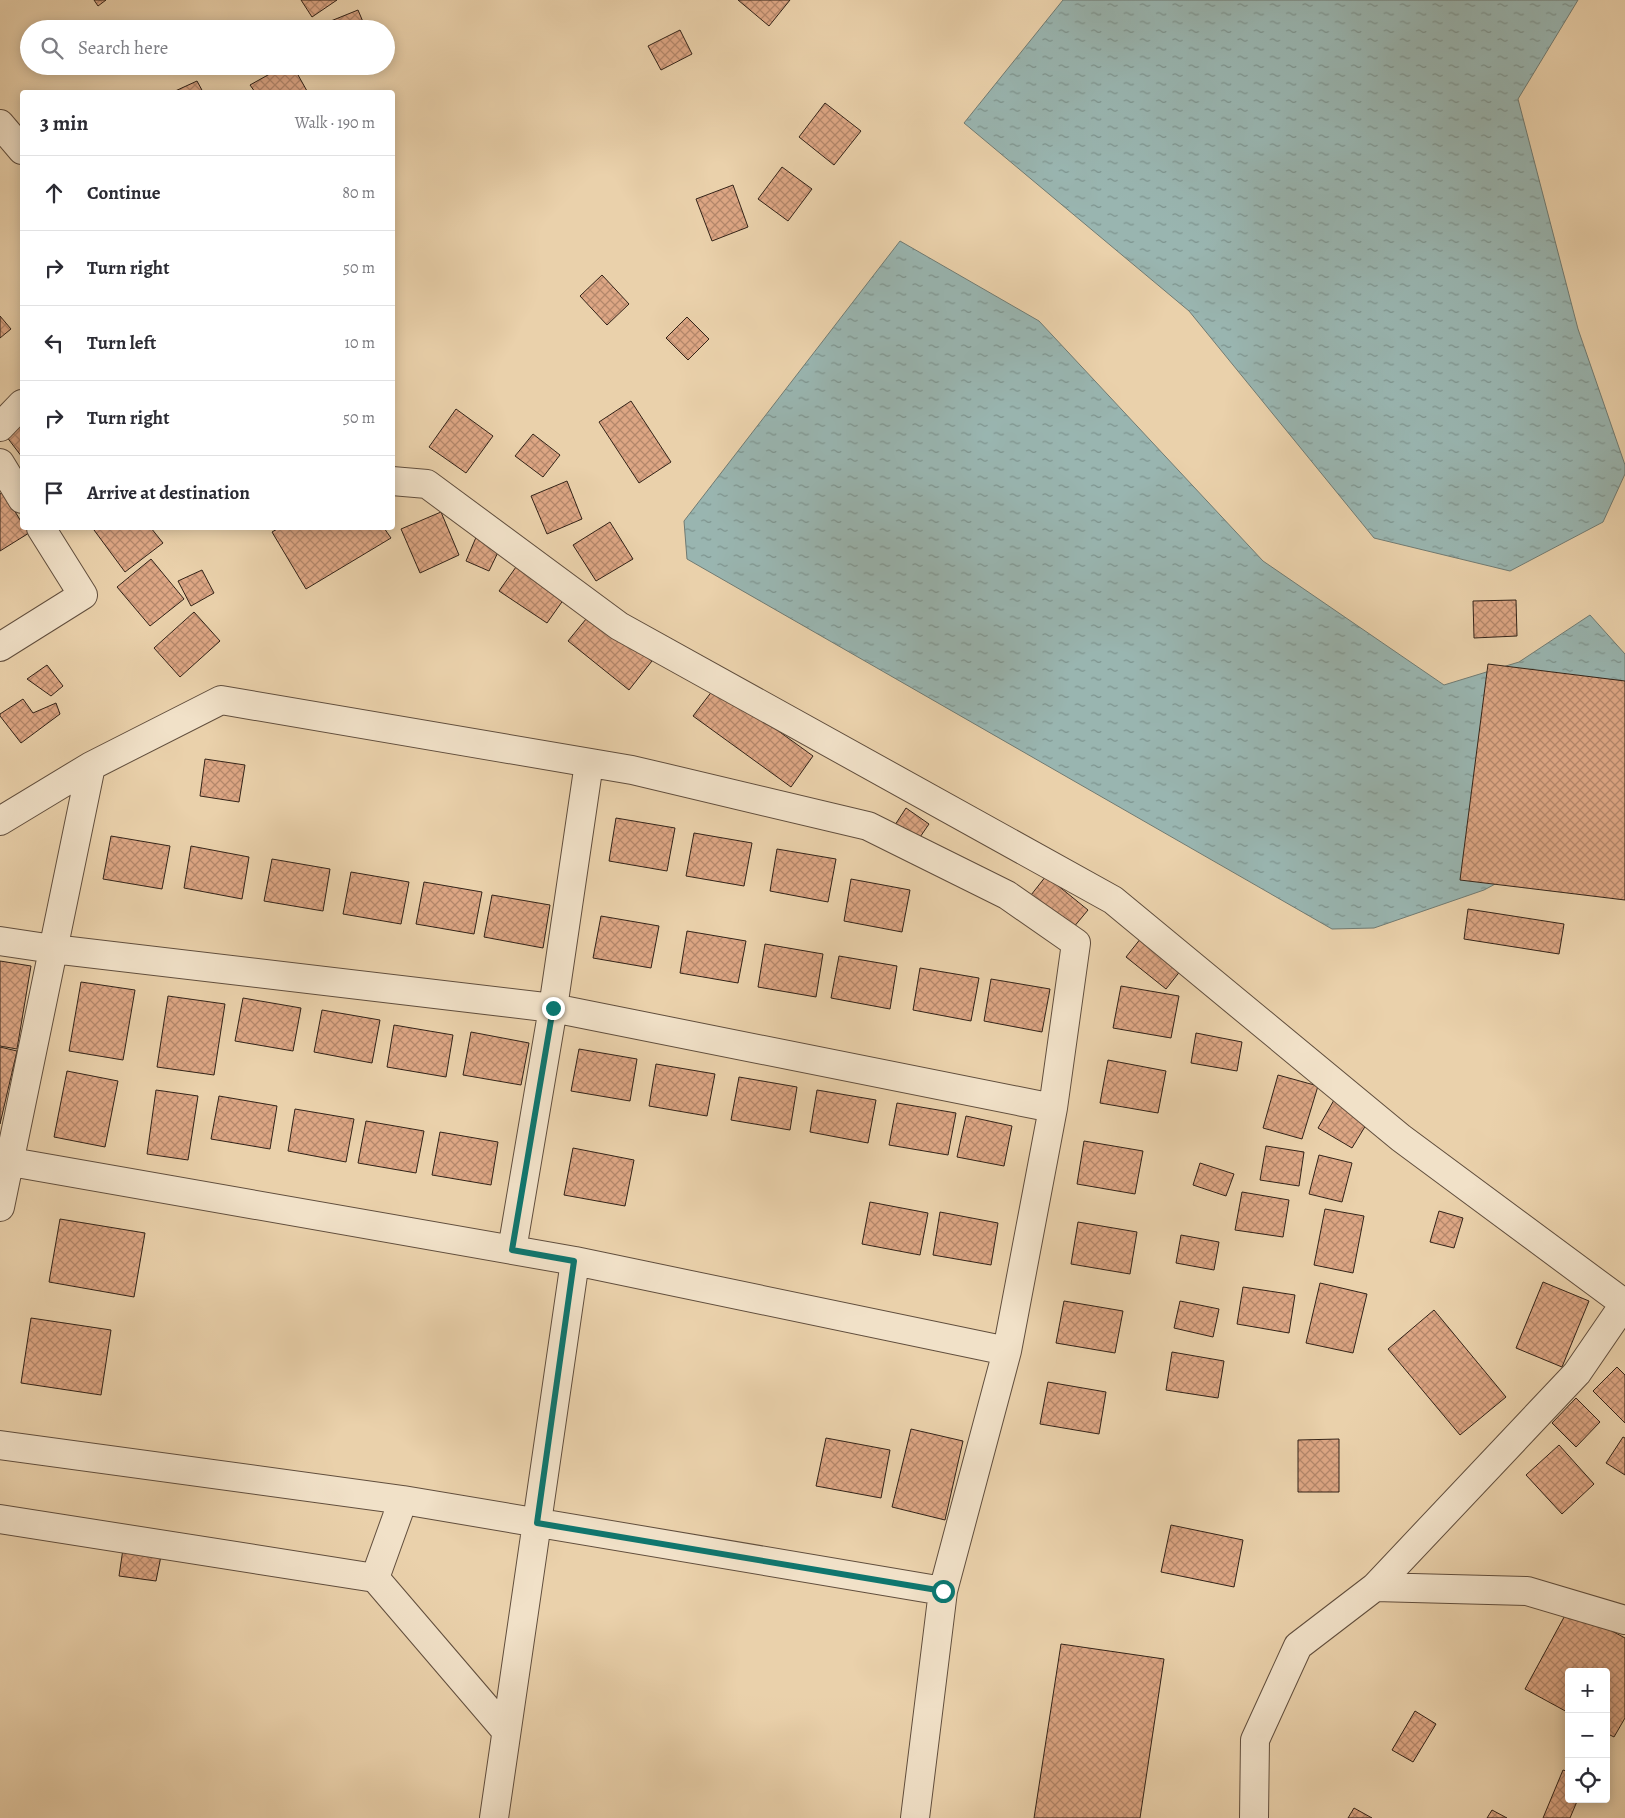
<!DOCTYPE html>
<meta charset="utf-8">
<style>
body{margin:0;font-family:Alegreya,serif;background:#f7f7f7;color:#2b2b33}
.controls{position:absolute;right:15px;bottom:15px;display:grid;overflow:hidden;border-radius:5px;box-shadow:0 2px 12px #0003}
.controls button{width:45px;height:45px;display:grid;place-items:center;padding:0;border:0;border-bottom:1px solid #e1e1e2;background:#fff;color:#2b2b33;font:25px sans-serif}
.stop{position:absolute;width:15px;height:15px;margin:-11px;border:4px solid #0f766e;border-radius:50%;background:#fff}
.stop.end{background:#0f766e;border-color:#fff;box-shadow:0 1px 5px #0008}
.list{margin:0;padding:0;list-style:none}
h2{display:flex;justify-content:space-between;align-items:center;height:65px;margin:0;padding:0 20px;font-size:21px}
h2 small{font-size:16px;font-weight:400;color:#7c7c81}
.list li{display:grid;grid-template-columns:32px 1fr auto;gap:15px;align-items:center;box-sizing:border-box;height:75px;padding:0 20px;border-top:1px solid #e1e1e2}
.list b{display:block;font-size:19px;white-space:nowrap}
.list em{font-size:16px;font-style:normal;color:#7c7c81}
.icon{flex:none;width:28px;height:28px;fill:none;stroke:currentColor;stroke-width:2;stroke-linecap:round;stroke-linejoin:round}
.map{position:relative;flex:none;width:1625px;height:1818px;overflow:hidden}
.search{position:absolute;background:#fff;box-shadow:0 2px 12px #0003;left:20px;top:20px;width:375px;height:55px;display:flex;align-items:center;gap:12px;box-sizing:border-box;padding:0 18px;border-radius:28px;color:#7c7c81;font-size:19px}
.panel{position:absolute;background:#fff;box-shadow:0 2px 12px #0003;left:20px;top:90px;width:375px;height:440px;border-radius:5px}
.map>svg:first-child{display:block}
.water{fill:url(#water-ripples);stroke:#707b73}
.building{fill:url(#building-cross-hatch);stroke:#332318}
.lines{fill:none;stroke-linecap:round;stroke-linejoin:round}
.minor-casing{stroke:#614e3d;stroke-width:30}
.minor{stroke:#f1e1c8;stroke-width:28}
.route{stroke:#0f766e;stroke-width:6}
</style>
<div class="map">
<svg width="1625" height="1818" viewBox="0 0 1625 1818">
<defs>
<pattern id="water-ripples" width="26" height="14" patternUnits="userSpaceOnUse" patternTransform="scale(1.25)"><rect width="26" height="14" fill="#99b5b0"/><path d="M2 4q2-2 4 0t4 0M15 11q2-2 4 0t4 0" fill="none" stroke="#7d938e"/></pattern>
<pattern id="building-cross-hatch" width="8" height="8" patternUnits="userSpaceOnUse" patternTransform="scale(1.25)"><rect width="8" height="8" fill="#dda684"/><path d="M0 0l8 8M0 8l8-8" fill="none" stroke="#b4876b"/></pattern>
</defs>
<rect width="100%" height="100%" fill="#ead1ab"/>
<filter id="stains"><feTurbulence type="fractalNoise" baseFrequency=".004" numOctaves="4"/><feColorMatrix values="0 0 0 0 .2 0 0 0 0 .09 0 0 0 0 .02 0 0 0 .5 -.17"/></filter>
<radialGradient id="worn" r=".72"><stop offset=".6" stop-color="#630" stop-opacity="0"/><stop offset="1" stop-color="#630" stop-opacity=".3"/></radialGradient>
<path class="water" d="M1063,0h515l-60,99 60,230 47,136v9l-22,48 -93,49 -136,-33 -185,-227 -225,-188z
M900,241l139,80 224,240 181,124 75,-23 71,-47 35,39v136l-28,40 -113,60 -110,38 -42,1 -645,-370 -3,-38z"/>
<path class="building" d="M94,0h12l-8,6z
M301,0h36l-25,17z
M738,0h52l-21,26z
M358,10l8,19h-55z
M680,30l12,24 -31,16 -13,-24z
M284,66h9l14,25 -2,1h-50l-5,-7z
M197,81l6,11h-30z
M825,103l36,28 -27,34 -35,-28z
M782,167l30,22 -24,32 -30,-22z
M733,185l15,42 -36,14 -16,-42z
M602,275l27,29 -22,21 -27,-29z
M0,316l11,13 -11,9z
M687,317l22,22 -21,21 -22,-22z
M631,401l40,61 -32,21 -40,-61z
M456,409l37,27 -27,37 -37,-26z
M22,417v40l-19,-25z
M533,434l27,21 -17,22 -28,-21z
M567,481l15,38 -35,15 -16,-38z
M3,492l19,31v5h4l3,5 -29,18v-57z
M441,512l18,43 -39,18 -19,-44z
M610,522l23,37 -37,22 -23,-36z
M98,528h53l12,15 -38,29 -31,-42z
M279,528h105l7,10 -85,51 -34,-57z
M477,535l24,11 -12,25 -23,-10z
M151,559l33,40 -34,27 -33,-39z
M516,567l48,32 -17,24 -48,-32z
M202,570l12,23 -23,13 -13,-25z
M1516,600l1,36 -43,2 -1,-37z
M194,612l26,29 -40,36 -26,-29z
M591,613l61,48 -23,29 -61,-49z
M1488,664l137,17v219l-165,-20z
M47,665l16,21 -12,10 -24,-17z
M716,686l97,70 -22,31 -98,-71z
M23,699l10,14 23,-10 4,11 -39,29 -21,-27v-2z
M205,759l40,6 -6,37 -39,-6z
M906,808l23,16 -13,19 -23,-15z
M616,818l59,10 -8,43 -58,-10z
M694,833l58,10 -8,43 -58,-10z
M111,836l59,10 -8,43 -59,-10z
M191,846l58,11 -7,42 -58,-11z
M777,849l59,10 -8,43 -58,-11z
M272,859l58,10 -7,42 -59,-10z
M351,872l58,10 -8,42 -58,-10z
M1046,876l42,34 -15,18 -42,-33z
M851,879l59,11 -8,42 -58,-11z
M424,882l58,10 -8,42 -58,-10z
M492,895l58,10 -7,43 -59,-11z
M1468,909l96,15 -5,30 -95,-15z
M601,916l58,10 -8,42 -58,-10z
M687,931l59,10 -8,42 -58,-10z
M1145,933l40,32 -19,24 -40,-32z
M765,944l58,10 -7,43 -58,-10z
M839,956l58,10 -7,43 -59,-11z
M0,961l31,5 -14,83 -17,-3z
M920,968l59,10 -8,43 -58,-11z
M991,979l59,10 -8,43 -58,-11z
M81,982l54,8 -12,70 -54,-9z
M1121,986l58,10 -8,42 -58,-10z
M168,996l57,8 -11,71 -57,-8z
M243,998l58,10 -8,43 -58,-10z
M322,1010l58,10 -8,43 -58,-11z
M394,1025l59,10 -7,42 -59,-10z
M471,1032l58,11 -8,42 -58,-10z
M1196,1033l46,9 -5,29 -46,-8z
M0,1047l17,4 -17,73z
M579,1049l58,10 -7,42 -59,-10z
M1108,1060l58,11 -8,42 -58,-10z
M656,1064l59,10 -8,42 -58,-10z
M67,1071l51,10 -13,66 -51,-10z
M1278,1075l40,11 -16,53 -39,-11z
M739,1077l58,10 -7,43 -59,-10z
M156,1090l42,6 -10,64 -41,-6z
M817,1090l59,10 -8,43 -58,-11z
M219,1096l58,10 -7,43 -59,-10z
M1334,1100l35,20 -17,28 -34,-20z
M897,1103l59,10 -8,42 -59,-10z
M295,1109l59,10 -8,43 -58,-11z
M966,1116l46,10 -8,40 -47,-9z
M366,1121l58,10 -8,42 -58,-10z
M440,1132l58,10 -7,43 -59,-10z
M1084,1141l59,10 -8,43 -58,-10z
M1266,1146l38,6 -5,34 -39,-6z
M573,1148l61,12 -9,46 -61,-11z
M1319,1155l33,8 -10,39 -33,-8z
M1200,1163l34,11 -8,22 -33,-11z
M1242,1192l47,8 -6,37 -48,-7z
M870,1202l58,11 -8,42 -58,-11z
M1325,1209l39,7 -11,57 -39,-8z
M1439,1211l24,7 -9,30 -24,-6z
M940,1212l58,11 -7,42 -58,-10z
M60,1219l85,14 -11,64 -85,-15z
M1078,1222l59,10 -7,42 -59,-10z
M1181,1235l38,7 -5,28 -38,-7z
M1543,1282l46,19 -27,66 -46,-19z
M1320,1283l47,11 -14,59 -47,-10z
M1243,1287l52,8 -6,38 -52,-9z
M1064,1301l59,10 -8,42 -59,-10z
M1180,1301l39,8 -6,28 -39,-9z
M1434,1310l72,87 -46,38 -72,-86z
M31,1318l80,12 -10,65 -80,-12z
M1172,1352l52,9 -6,37 -52,-8z
M1617,1367l8,8v48l-32,-32z
M1048,1382l58,10 -7,42 -59,-10z
M1576,1398l24,24 -24,25 -24,-24z
M911,1429l52,12 -18,79 -53,-13z
M1623,1437l2,1v37l-19,-12z
M826,1438l64,12 -9,48 -65,-12z
M1339,1439v53h-41v-52z
M1559,1445l35,39 -32,30 -36,-39z
M1171,1525l72,15 -9,47 -73,-15z
M123,1549l39,2 -6,30 -37,-5z
M1569,1608l56,30v80l-11,19 -8,-4v-61h-37v41l-44,-24z
M1061,1644l103,15 -24,159h-106z
M1415,1711l21,13 -23,38 -21,-12z
M1563,1770l6,2v27h9l-8,19h-27z
M1354,1808l18,10h-24z
M1492,1810l15,8h-20z"/>
<g class="lines">
<defs>
<path id="minor" d="M0,124l22,26
M0,427l22,-23
M0,463l22,36
M392,481l35,3 192,142 494,274 288,238 224,166
M0,647l83,-52 -42,-67
M0,821l91,-55 130,-66 411,70 236,56 139,69 69,48 -23,165
M0,941l53,8 500,59 500,100 -46,243 -64,240 -28,227
M0,1160l575,101 432,90
M0,1207l91,-441
M512,1250l41,-242 36,-245
M0,1445l403,55 540,91
M0,1519l375,59 131,153
M375,1578l28,-78
M1375,1587l152,4 98,29
M494,1818l81,-557
M1254,1818l1,-78 43,-94 77,-59 202,-214 48,-70"/>
</defs>
<use href="#minor" class="minor-casing"/>
<use href="#minor" class="minor"/>
</g>
<g class="lines">
<path class="route" d="M553,1008l-41,242 62,11 -37,262 406,68"/>
</g>
<rect width="100%" height="100%" filter="url(#stains)"/>
<rect width="100%" height="100%" fill="url(#worn)"/>
</svg>
<div class="controls">
<button>+</button>
<button>−</button>
<button><svg class="icon" aria-label="locate" viewBox="0 0 24 24"><circle cx="12" cy="12" r="6"/><path d="M12 2v4M12 18v4M2 12h4M18 12h4"/></svg></button>
</div>
<div class="stop" style="left:943px;top:1591px"></div>
<div class="stop end" style="left:553px;top:1008px"></div>
<div class="search"><svg class="icon" aria-label="search" viewBox="0 0 24 24"><circle cx="10" cy="10" r="6"/><path d="M15 15l6 6"/></svg>Search here</div>
<section class="panel">
<h2>3 min<small>Walk · 190 m</small></h2>
<ul class="list">
<li><svg class="icon" aria-label="ahead" viewBox="0 0 24 24"><path d="M12 20V5M6 11l6-6 6 6"/></svg><div><b>Continue</b></div><em>80 m</em></li>
<li><svg class="icon" aria-label="right" viewBox="0 0 24 24"><path d="M7 20v-9h11M14 6l5 5-5 5"/></svg><div><b>Turn right</b></div><em>50 m</em></li>
<li><svg class="icon" aria-label="left" viewBox="0 0 24 24"><path d="M17 20v-9H6M10 6l-5 5 5 5"/></svg><div><b>Turn left</b></div><em>10 m</em></li>
<li><svg class="icon" aria-label="right" viewBox="0 0 24 24"><path d="M7 20v-9h11M14 6l5 5-5 5"/></svg><div><b>Turn right</b></div><em>50 m</em></li>
<li><svg class="icon" aria-label="arrive" viewBox="0 0 24 24"><path d="M6 21V4h12l-3 4 3 4H6"/></svg><div><b>Arrive at destination</b></div></li>
</ul>
</section>
</div>
